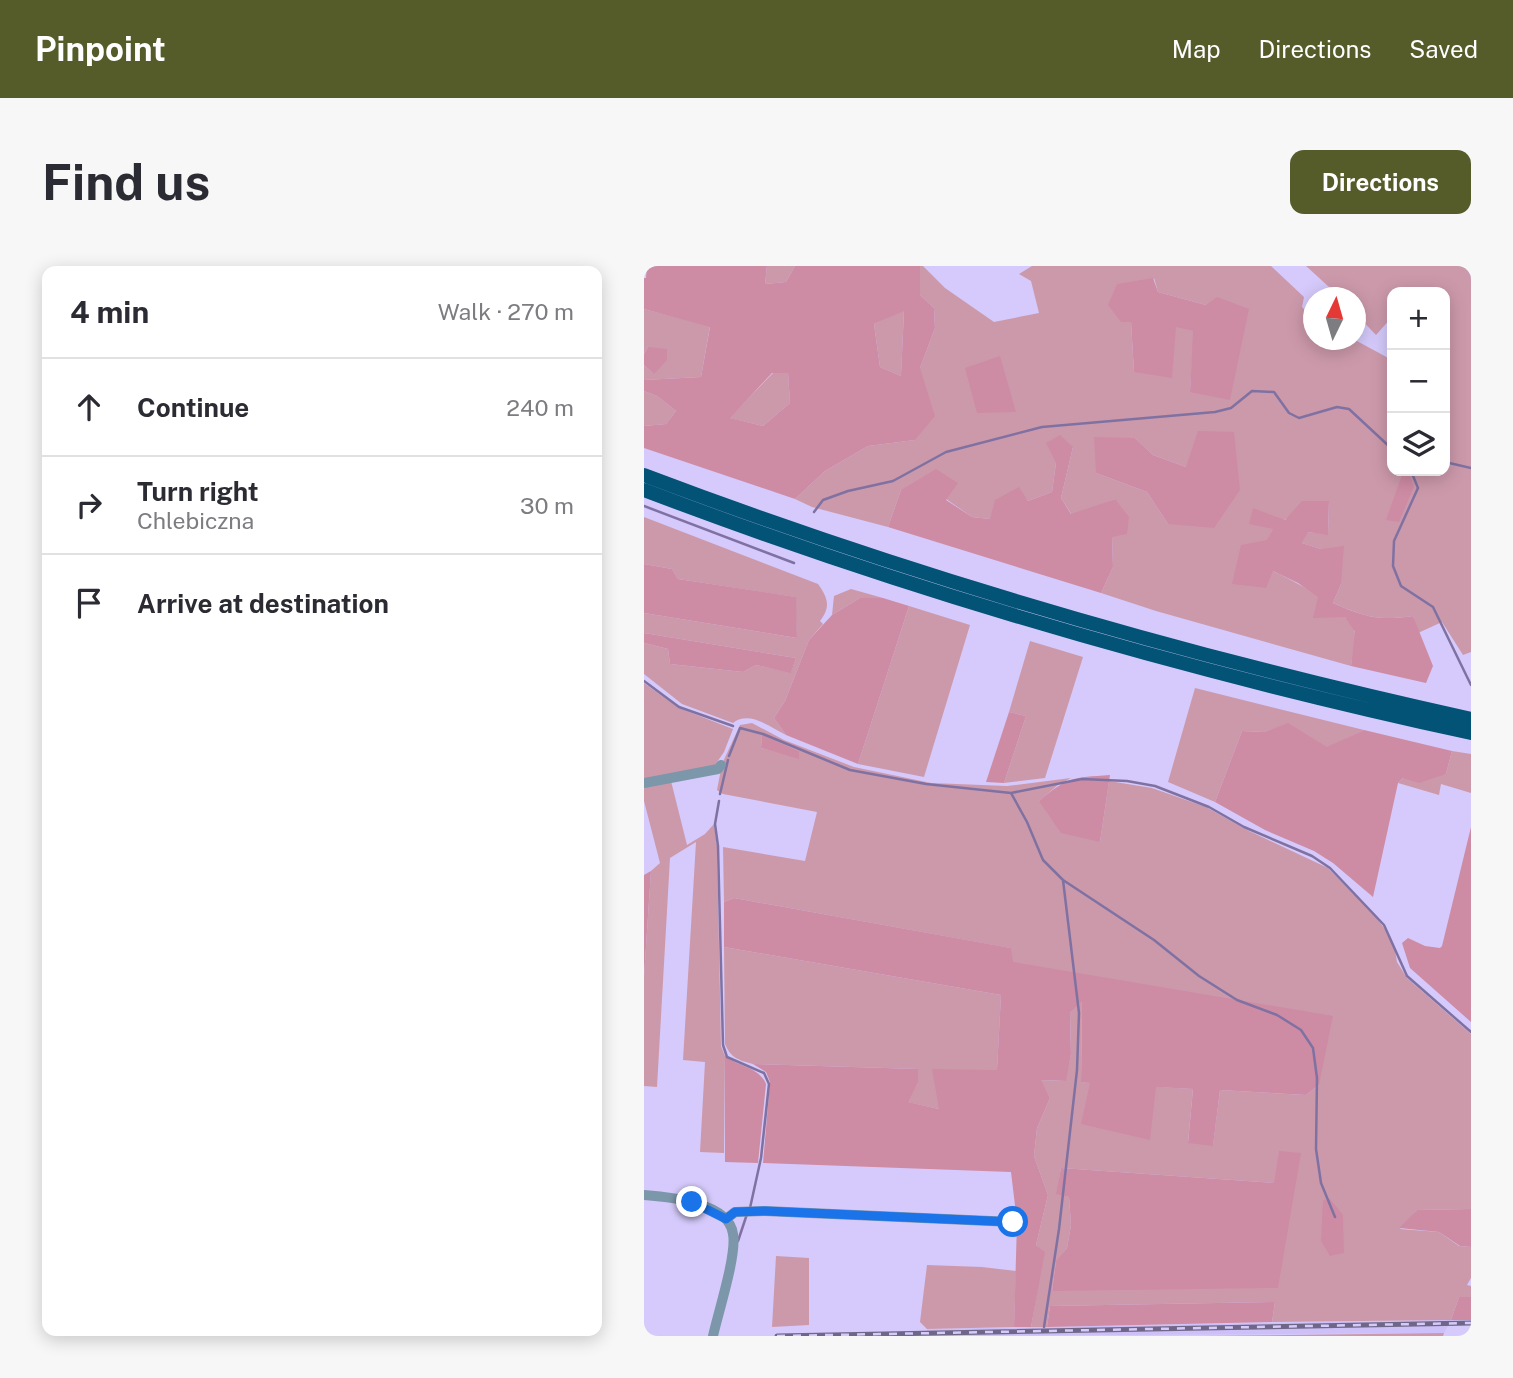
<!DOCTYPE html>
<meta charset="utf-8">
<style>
body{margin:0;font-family:"Public Sans",sans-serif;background:#f7f7f7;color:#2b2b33}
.controls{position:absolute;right:21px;top:21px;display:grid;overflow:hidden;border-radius:14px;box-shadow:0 4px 18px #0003}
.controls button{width:63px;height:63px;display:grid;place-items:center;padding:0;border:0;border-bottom:2px solid #e1e1e2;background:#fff;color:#2b2b33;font:35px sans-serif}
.compass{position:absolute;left:659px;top:21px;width:63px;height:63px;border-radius:50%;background:#fff;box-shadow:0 4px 18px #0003;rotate:5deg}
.stop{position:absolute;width:21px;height:21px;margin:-16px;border:5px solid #1a73e8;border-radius:50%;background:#fff}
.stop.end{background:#1a73e8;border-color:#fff;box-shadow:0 2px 7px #0008}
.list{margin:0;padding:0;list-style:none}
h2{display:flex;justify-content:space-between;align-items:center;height:91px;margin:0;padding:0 28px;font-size:30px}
h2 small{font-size:23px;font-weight:400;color:#7c7c81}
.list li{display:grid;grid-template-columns:46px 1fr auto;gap:21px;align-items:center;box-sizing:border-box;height:98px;padding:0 28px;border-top:2px solid #e1e1e2}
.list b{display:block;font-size:26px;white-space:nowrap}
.list p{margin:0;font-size:23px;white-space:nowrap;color:#7c7c81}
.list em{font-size:23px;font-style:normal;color:#7c7c81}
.icon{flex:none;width:38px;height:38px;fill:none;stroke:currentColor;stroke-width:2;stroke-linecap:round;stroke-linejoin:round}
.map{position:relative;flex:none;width:827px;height:1070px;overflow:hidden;border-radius:14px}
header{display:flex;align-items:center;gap:42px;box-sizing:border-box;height:98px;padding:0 35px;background:#555c2a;color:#fff}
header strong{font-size:33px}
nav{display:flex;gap:38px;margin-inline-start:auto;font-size:24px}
.intro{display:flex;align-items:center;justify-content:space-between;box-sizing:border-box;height:168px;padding:0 42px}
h1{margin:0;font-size:49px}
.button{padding:18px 32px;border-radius:14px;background:#555c2a;color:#fff;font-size:24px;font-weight:700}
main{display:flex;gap:42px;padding:0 42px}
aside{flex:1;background:#fff;border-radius:14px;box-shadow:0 4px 18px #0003}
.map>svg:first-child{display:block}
.built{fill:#cdbff7}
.green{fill:#cc99ab;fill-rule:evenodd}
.forest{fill:#ce8ba4;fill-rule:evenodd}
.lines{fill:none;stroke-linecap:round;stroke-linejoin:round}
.stream{stroke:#7f72a2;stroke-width:2.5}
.minor{stroke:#7c97a9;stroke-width:10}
.highway{stroke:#035376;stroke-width:14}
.rail-casing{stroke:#6f6787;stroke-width:5}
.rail{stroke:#d5cafb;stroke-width:2.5;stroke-dasharray:8;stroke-linecap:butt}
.route{stroke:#1a73e8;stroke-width:9}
</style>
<header>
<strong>Pinpoint</strong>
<nav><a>Map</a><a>Directions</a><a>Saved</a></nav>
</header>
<div class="intro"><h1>Find us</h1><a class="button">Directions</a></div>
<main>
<aside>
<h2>4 min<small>Walk · 270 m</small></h2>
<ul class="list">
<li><svg class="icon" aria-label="ahead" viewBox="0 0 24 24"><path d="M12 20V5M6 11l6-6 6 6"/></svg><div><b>Continue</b></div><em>240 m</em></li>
<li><svg class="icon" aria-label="right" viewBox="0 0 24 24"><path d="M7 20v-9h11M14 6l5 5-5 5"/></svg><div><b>Turn right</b><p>Chlebiczna</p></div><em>30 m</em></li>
<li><svg class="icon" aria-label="arrive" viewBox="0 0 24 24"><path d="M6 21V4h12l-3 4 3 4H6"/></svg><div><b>Arrive at destination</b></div></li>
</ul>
</aside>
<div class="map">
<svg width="827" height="1070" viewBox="0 0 827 1070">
<rect width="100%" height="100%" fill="#d5cafb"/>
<path class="built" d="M807,1054l-7,13 -517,3v-7z"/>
<path class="green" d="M123,0h28l-9,16 -21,2z
M276,0h3l22,22 49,34 45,-9 -8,-32 -12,-7 13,-8h239l33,31 -2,10 11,11 1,22h21l2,2 3,-2h15l37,20v111h53v-179h-53v25l-16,18 -20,-21v-16l-16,-1 -34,-31h165v386l-8,3 -21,-33 -24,11 -5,-17c-36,5 -47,1 -80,-13l8,-19 -20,-35 -19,-6 5,-11 21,2 1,-33c-19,8 -54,16 -60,37 -3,9 2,24 4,33 19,9 78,39 82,62 1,9 -3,23 -4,33l-195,-55 -55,-18 12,-26 -1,-30 3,-38 -43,16 -11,-17 12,-51 -17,16 -4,29 -24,9 -10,-13 -28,31 -18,-2 -26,-18 -45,-9 -13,37 -76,-20 -17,-8 30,-28 43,-25 47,-6 5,-72 15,-40 -1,-20 -14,-13zM510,12l4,14 48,13 -16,87 4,-61 -18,-5 -42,46 -3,-50zM491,172l18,17 33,12 -18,57 -21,-32 -51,-19z
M0,43l66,17 -9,51 -57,3v-15l9,8 -5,-26 -4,7z
M260,44l-3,66 -21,-9 -6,-43z
M129,107h15l2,30 -27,23 -34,-8z
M0,125l13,5 19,15 -10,13 -22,2z
M0,251l174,67c10,14 13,23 2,37l3,3 -14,16 -24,61 -11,17 12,17c-16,-8 -37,-25 -53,-12l-51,-19 -38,-30v-31l24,6 2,15 73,8 13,-7 35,7 5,-14 -152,-25v-20l153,25 -2,-41 -117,-18 -6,-10 -28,-5z
M207,323l32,9h-23l-28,17 2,-19z
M265,340l61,19 -46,152 -66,-13z
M386,375l53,16 -38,121 -41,5 22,-67 -17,-4z
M0,417l35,25 54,21 -9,23 -9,13 -71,15z
M551,422l169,42 -37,18 -39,-24 -24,8 -22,-1 -27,71 -47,-20z
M108,457l32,17 70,27 77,16 76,3 64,-8 -13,7 -19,16 61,41 9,-61 43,7 54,19 41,23 81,38 45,45 11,15 11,22 2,12 10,16 64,56v175l-54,1 -17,19 39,3 20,14 12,1v31l-4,7 4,1v11h-12l-8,23 -179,2 3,-20 -225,4 -3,21h-16l13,-75 -8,-7 12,-50 -14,-39 3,-28 13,-30 -10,-18 25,1 6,-27 -1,-41 12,-13 -1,82 112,7 -5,53 25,3 7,-55 86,5 13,-10 -307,-123 -2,-14 -276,-50 -10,4 -1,-55 82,14 12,-49 -94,-18 -6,-4 5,-26 18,-39zM118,470l37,15v7l-38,-10zM417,902l213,15 -222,108 4,-29 11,-14 4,-23 -2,-28 -12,-4z
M808,485l19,3v39l-30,-9 -2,11 -41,-12 5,-5 43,-4z
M27,515l16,64 18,-11 9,-10 3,22 4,200 4,10 -1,97 -24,-1 5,-90 -22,-2 13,-218 -26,16 -13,229 -13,-1v-109l7,-106 9,-8 -16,-62v-15z
M80,681l277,48 -4,76 -58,38 -32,-7 11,-19v-14l-165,-5c-15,-4 -22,-6 -28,-20z
M132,990l33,2v67l-37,2z
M283,999l55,2 34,4 -2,56 -87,2 -7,-7z
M800,1067l-1,3h-239z"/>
<path class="forest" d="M3,0h120l-2,18 21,-2 9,-16h125v29l14,13 1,20 -15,40 15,48 -20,24 -47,6 -43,25 -30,28 -151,-51v-22l22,-2 10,-13 -19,-15 -13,-5v-11l57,-3 9,-50 -66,-18v-31h2zM260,45l-3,64v1l-21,-9 -6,-43zM128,107h16l2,30 -27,23 -33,-8z
M509,12l5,14 48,13 11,-8 32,12 -19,91 -40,-8 3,-61 -17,-4 -4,51 -38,-6 -3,-50h-10l-13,-17 9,-21z
M4,81l19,2v11l-13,14 -10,-9v-11z
M356,90l16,56 -39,1 -12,-45z
M554,165l36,1 6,58 -26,38 -46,-4 -21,-32 -51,-19 -2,-36 41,1 18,17 33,12z
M416,169l13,12 -12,51 10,16 44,-15 14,18 -2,17 -15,3 1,30 -12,26 -213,-66 13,-37 35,-21 22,14 -12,17 26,17 18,2 5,-19 24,-13 9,14 24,-9 4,-29 -10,-20z
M759,206l6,1 5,14 -15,35 -13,-2z
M658,235h27l-1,34 -20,-3 -6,11 19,6 23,-3 -3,38 -8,19c32,14 45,18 80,13l20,50 -7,17 -75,-17 4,-34 -10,-15 -32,1 5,-21 -20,-14 -25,-12 -7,17 -34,-4 9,-39 26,-5 6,-11 -24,-5 4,-16 32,12z
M0,298l28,5 6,10 118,18 1,41 -153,-25z
M216,332h23l26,8 -51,158 -72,-29 -12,-17 11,-17 24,-61 23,-25z
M0,367l152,25 -5,15 -35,-8 -13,7 -73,-8 -2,-15 -24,-6z
M365,446l17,4 -22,67 -18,-1z
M644,457l39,24 37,-17 88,21 -6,23 -27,9 -16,-5 -5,5 -25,114 -40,-34 -19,-12 -49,-21 -50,-28 27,-71 22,1z
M118,469l37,16v8l-38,-11z
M466,509l-10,67 -39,-9 -22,-32c30,-25 33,-23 71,-26z
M827,561v195l-61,-54 -8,-25 6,-5 17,8 15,2 2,-2z
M7,605l-7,106v-102z
M90,632l277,50 2,14 320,54 -14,69 -13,10 -86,-5 -7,56 -25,-3 5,-54 -37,-2 -6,53 -69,-16 9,-41 -9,-1 1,-81 -12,12 1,41 -5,27 -25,-1 9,18 -13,30 -3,28 14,39 -12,50 9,7 -14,75h-17l3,-105 -6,-50 -248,-9 7,-81 -4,-10 -13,-8 165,5v14l-10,19 31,7 -7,-40 65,1 4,-75 -277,-48v-45z
M81,790c14,11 34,11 41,28l-8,79 -33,-1z
M635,885l22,2 -23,135 -226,3 4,-30 11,-13 4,-23 -2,-28 -13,-3 5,-26 213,15z
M686,933l13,16 1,38 -14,3 -9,-15 2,-41z
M827,943v38l-11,-1 -21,-14 -40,-4 18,-18z
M815,1031h12v23h-20z
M631,1036l-3,20 -225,5 3,-21z"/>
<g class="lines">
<path class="stream" d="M801,196l26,6
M767,205l7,17 -24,53 -1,25 8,20 32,21 38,78
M0,240l150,57
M170,246l9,-12 25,-9 45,-10 53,-29 96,-25 173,-15 16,-4 21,-17 22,1 15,21 10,5 38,-11 12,2 43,40
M0,415l35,26 54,19
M85,490l11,-28 23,6 87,36 76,14 85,9 71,-14 45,2 28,5 54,21 35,20 68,29 18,12 54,57 23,51 64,56
M367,527l16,29 16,38 20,20 91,60 45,36 38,24 40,15 24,15 12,18 4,30 -1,71 5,34 14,34
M76,528l8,-34
M75,535l-4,23 3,22 5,199 4,12 37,16 5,11 -8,74 -11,50
M94,975l9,-27
M400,1061l15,-98 18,-159 2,-57 -16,-133"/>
<path class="minor" d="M0,517l74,-14 3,-4
M0,929c25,2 85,7 89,39 4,21 -15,79 -20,102
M82,953l9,-7 30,-1 248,11"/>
<path class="highway" d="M0,209c269,102 546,182 827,244
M0,224c268,102 546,182 827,243"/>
<defs>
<path id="rail" d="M133,1070l694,-13"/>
</defs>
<use href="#rail" class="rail-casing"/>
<use href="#rail" class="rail"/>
</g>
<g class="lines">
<path class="route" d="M48,936l34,17 9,-7 30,-1 248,11"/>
</g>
</svg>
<div class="controls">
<button>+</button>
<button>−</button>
<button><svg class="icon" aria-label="layers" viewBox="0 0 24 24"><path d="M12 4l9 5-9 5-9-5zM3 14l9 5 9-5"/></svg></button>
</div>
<svg class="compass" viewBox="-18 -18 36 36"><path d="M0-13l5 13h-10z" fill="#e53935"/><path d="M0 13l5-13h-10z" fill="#7c7c81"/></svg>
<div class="stop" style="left:369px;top:956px"></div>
<div class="stop end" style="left:48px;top:936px"></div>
</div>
</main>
